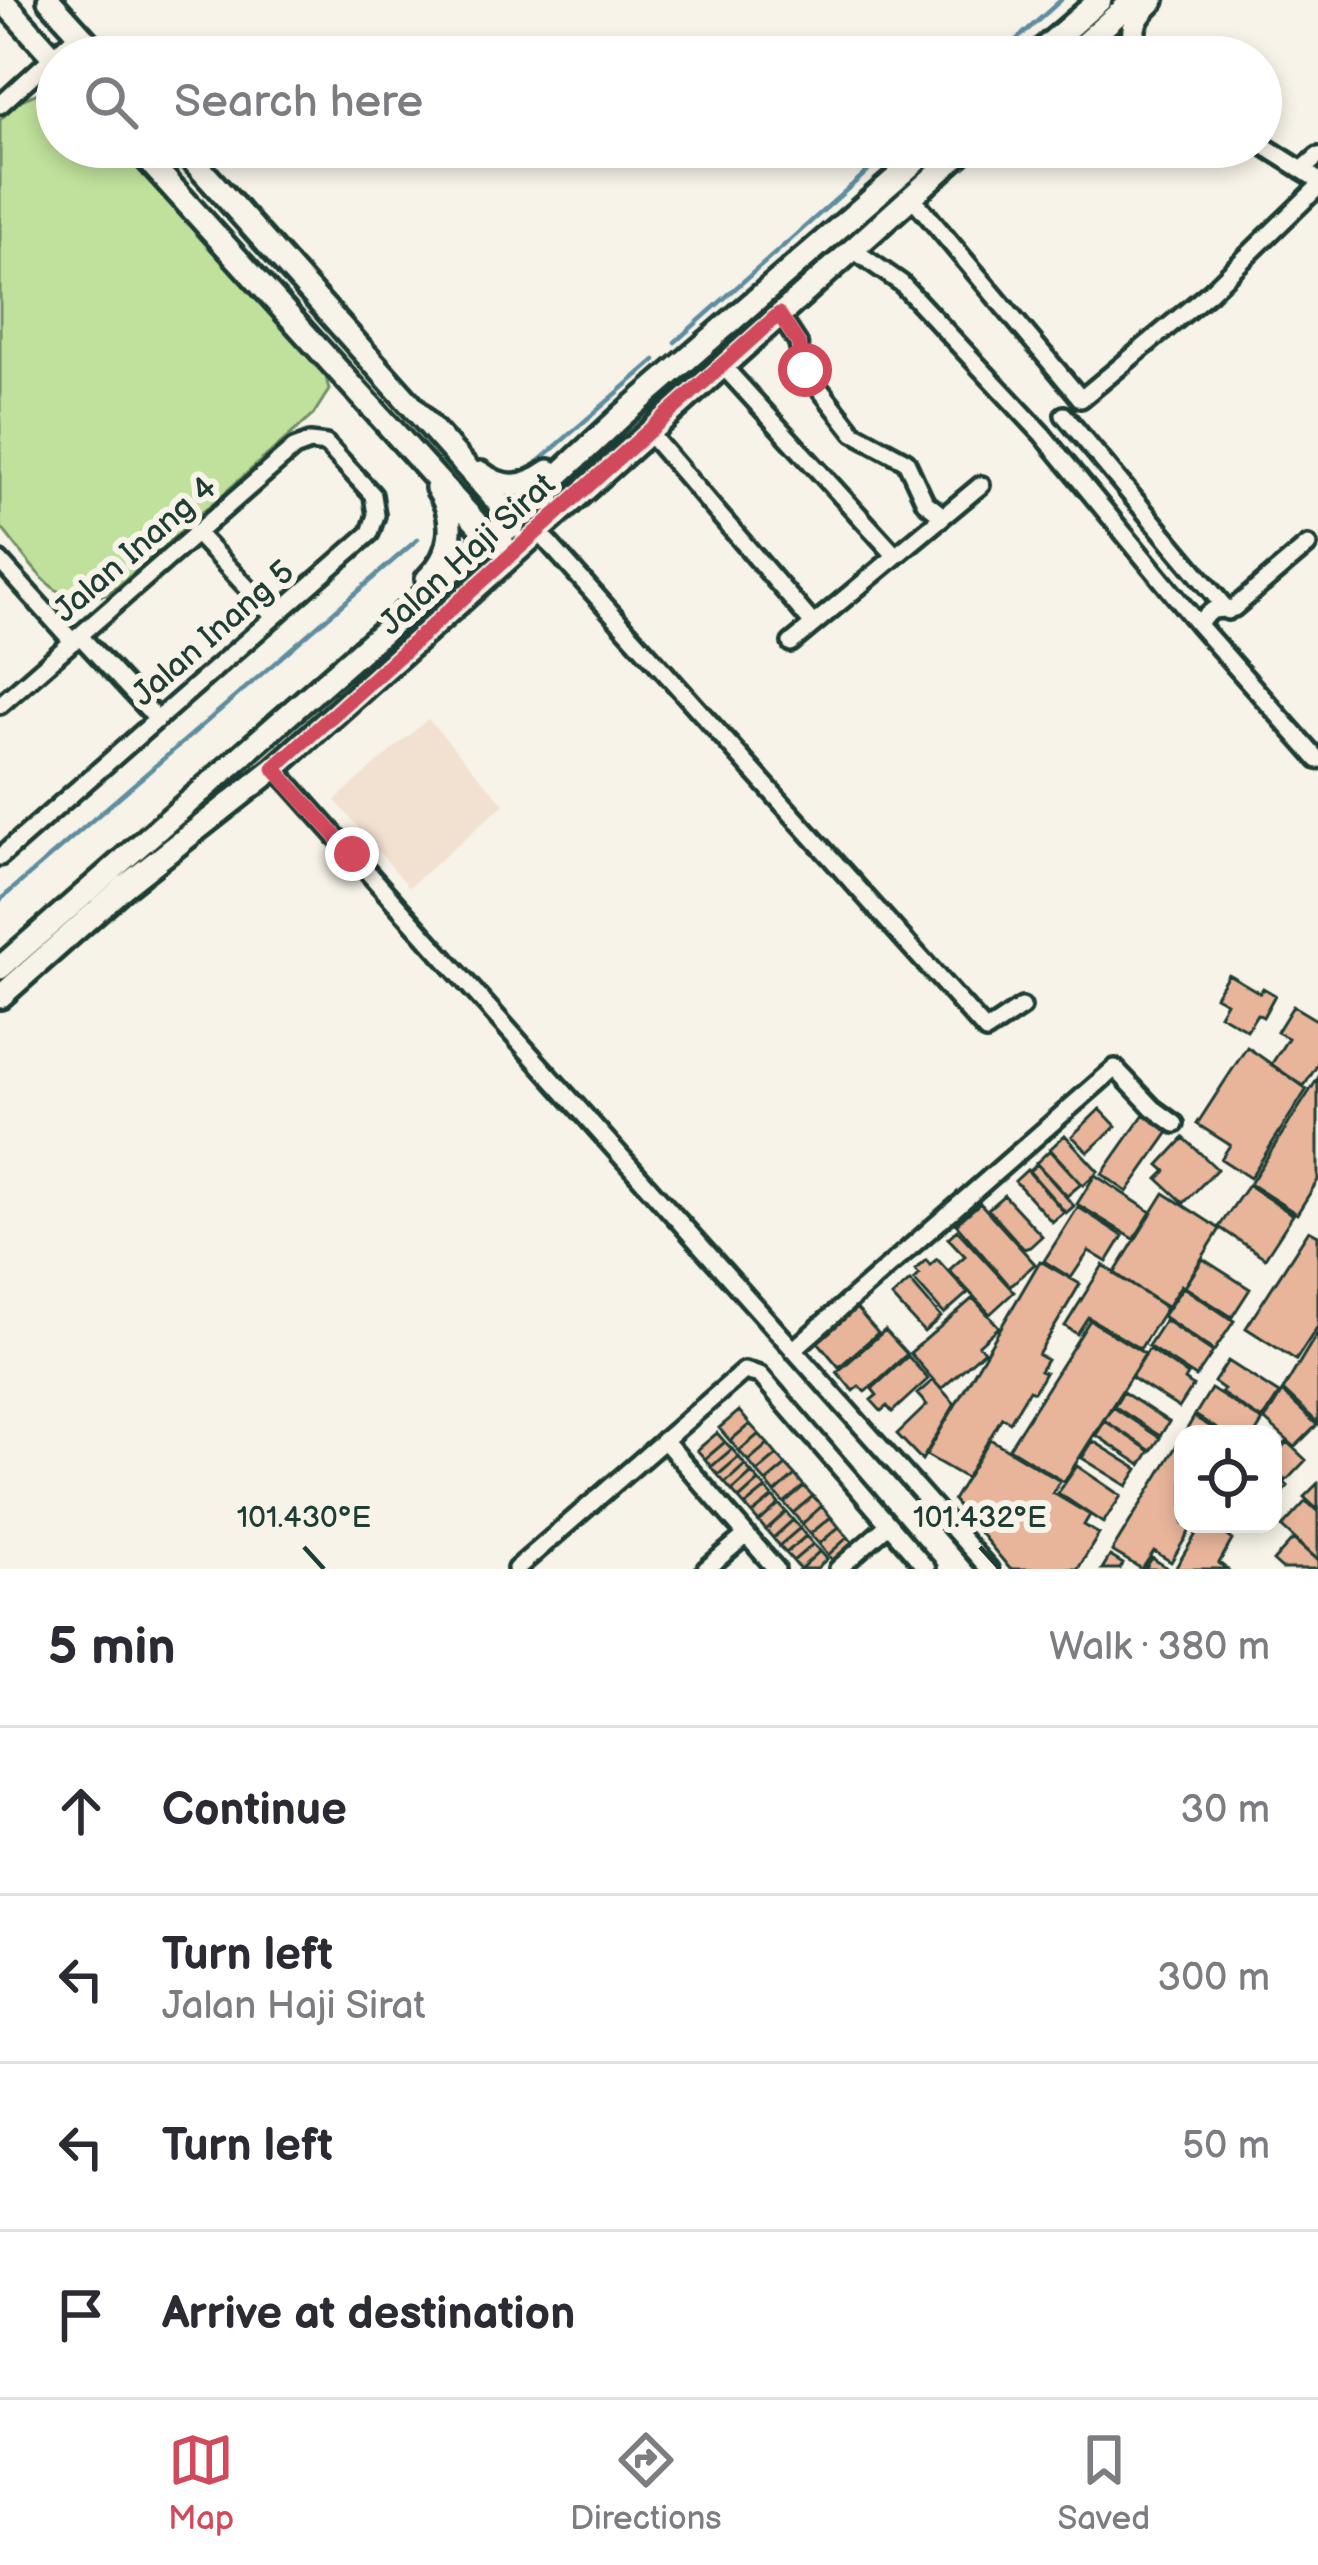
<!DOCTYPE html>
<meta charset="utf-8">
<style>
body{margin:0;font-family:"Balsamiq Sans",sans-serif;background:#f2f2f3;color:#2b2b33}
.controls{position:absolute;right:36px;bottom:36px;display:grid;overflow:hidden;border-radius:24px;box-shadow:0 6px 18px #0003}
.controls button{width:108px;height:108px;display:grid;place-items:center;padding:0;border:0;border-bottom:3px solid #e1e1e2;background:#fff;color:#2b2b33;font:60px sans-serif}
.stop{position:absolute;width:36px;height:36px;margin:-27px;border:9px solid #d1495b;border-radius:50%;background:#fff}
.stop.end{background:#d1495b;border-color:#fff;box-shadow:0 3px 12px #0008}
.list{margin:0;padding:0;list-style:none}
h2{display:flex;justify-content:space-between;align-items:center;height:156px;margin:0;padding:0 48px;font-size:51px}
h2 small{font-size:39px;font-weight:400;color:#7c7c81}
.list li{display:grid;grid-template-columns:78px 1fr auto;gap:36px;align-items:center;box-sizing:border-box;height:168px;padding:0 48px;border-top:3px solid #e1e1e2}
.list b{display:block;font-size:45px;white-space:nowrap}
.list p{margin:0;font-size:39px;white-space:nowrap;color:#7c7c81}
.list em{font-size:39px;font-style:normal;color:#7c7c81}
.icon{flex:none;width:66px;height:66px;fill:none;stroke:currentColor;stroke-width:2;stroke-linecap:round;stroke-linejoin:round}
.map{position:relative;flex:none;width:1318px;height:1569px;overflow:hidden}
.search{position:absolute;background:#fff;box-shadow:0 6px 18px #0003;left:36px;right:36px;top:36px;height:132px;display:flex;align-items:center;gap:30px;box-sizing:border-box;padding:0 42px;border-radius:66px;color:#7c7c81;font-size:45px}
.sheet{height:828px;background:#fff}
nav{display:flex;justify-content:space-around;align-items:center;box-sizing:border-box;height:168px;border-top:3px solid #e1e1e2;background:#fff;font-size:33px;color:#7c7c81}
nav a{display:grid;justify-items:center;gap:6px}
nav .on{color:#d1495b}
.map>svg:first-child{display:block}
.built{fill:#f2e0d1}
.green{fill:#bfe19b;stroke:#6f8f68;stroke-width:3}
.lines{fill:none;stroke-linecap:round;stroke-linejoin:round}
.stream{stroke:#5f8da0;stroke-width:4.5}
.building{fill:#e8b59a;stroke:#1f3d34;stroke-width:3}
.street-casing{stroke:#1f3d34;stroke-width:24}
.secondary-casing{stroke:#1f3d34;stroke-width:30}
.street{stroke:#f7f3e8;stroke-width:15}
.secondary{stroke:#f7f3e8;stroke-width:21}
.route{stroke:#d1495b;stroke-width:15}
.ticks{fill:none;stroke:#1f3d34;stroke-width:4.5}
.labels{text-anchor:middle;stroke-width:12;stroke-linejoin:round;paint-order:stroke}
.street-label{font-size:33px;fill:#1f3d34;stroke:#f7f3e8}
.ticks-label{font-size:30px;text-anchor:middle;fill:#1f3d34;stroke:#f7f3e8;stroke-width:12;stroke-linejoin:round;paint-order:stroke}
</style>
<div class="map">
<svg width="1318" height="1569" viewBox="0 0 1318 1569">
<rect width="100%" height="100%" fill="#f7f3e8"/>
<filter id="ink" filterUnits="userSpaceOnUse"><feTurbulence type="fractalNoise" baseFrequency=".00833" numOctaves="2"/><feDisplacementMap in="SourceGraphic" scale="24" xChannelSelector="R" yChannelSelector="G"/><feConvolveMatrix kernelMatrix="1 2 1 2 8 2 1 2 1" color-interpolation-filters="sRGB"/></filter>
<g filter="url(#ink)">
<path class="built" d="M428,719l76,85 -95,83 -74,-87z"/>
<path class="green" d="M57,85v62h69l197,217 6,26 -16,25 -191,168c-58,46 -87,-16 -122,-57v-406l21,-20z"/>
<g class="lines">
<path class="stream" d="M997,57l64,-57
M675,342l220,-195
M533,466l122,-106
M0,900l418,-361"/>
</g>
<path class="building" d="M1228,974l32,19 3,-5 12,7 -12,22 -6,-3 -10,16 -28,-16 7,-12 -11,-6z
M1293,1006l25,15v43l-14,22 -33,-21 17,-27 -11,-6z
M1247,1047l60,42 -57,89 -29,-19 9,-14 -33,-21z
M1318,1078v102l-21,34 -47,-30z
M1100,1109l16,17 -28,26 -16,-16z
M1144,1114l25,18 -42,60 -25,-18z
M1065,1135l33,36 -15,14 -33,-36z
M1184,1138l33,31 -33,34 -26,-24 8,-8 -7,-6z
M1050,1150l31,34 -14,12 -31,-33z
M1037,1164l37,42 -8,7 -37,-42z
M1027,1170l37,42 -12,10 -37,-41z
M1095,1175l56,37 -17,27 -57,-35z
M1248,1185l45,30 -28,43 -46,-31z
M1164,1193l56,36 -36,58 -3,-2 -14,22 -53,-33z
M1004,1195l38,41 -12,11 -6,2 -36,-40z
M980,1203l55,61 -25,22 -54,-62z
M1078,1207l45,29 -16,26 -18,-11 -18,27 -27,-17z
M957,1230l57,62 -24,22 -41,-44 16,-14 -17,-18z
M1309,1230l9,5v91l-22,34 -50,-32z
M937,1259l31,34 -24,21 -30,-34 5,-5 -4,-5 11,-10 4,5z
M1203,1259l47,30 -18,28 -47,-30z
M1040,1261l40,23 -42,71 9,5 -7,11 5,2 -11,19 -5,-2 -19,32 -8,-5 -36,61 -40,-23z
M1103,1265l63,43 -26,41 -52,-32 -11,17 -12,-8z
M910,1281l31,36 -17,15 -32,-35z
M1183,1287l51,34 -20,30 -51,-35z
M973,1298l26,29 -20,18 5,6 -43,38 -31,-36z
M856,1308l22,25 -39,34 -21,-25z
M1090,1320l55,34 -81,128 -55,-34z
M1165,1320l48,32 -17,25 -48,-31z
M885,1330l22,24 -42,38 -6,-6 -6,5 -16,-19z
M1318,1332v91l-35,-33z
M1149,1349l39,26 -3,5 8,6 -14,22 -48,-31z
M908,1356l20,23 -36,33 -5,-6 -6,5 -10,-11 6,-5 -5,-6z
M1228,1361l51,33 -17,26 -41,-27 3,-4 -10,-7z
M933,1380l22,24 -33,56 -25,-26 30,-29 -10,-11z
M1211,1389l52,32 -8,13h-30l-30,-19z
M1123,1392l46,30 -9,14 -46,-30z
M1282,1392l35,33 -22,22 -30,-27z
M1113,1407l47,31 -9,13 -47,-31z
M739,1411l11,13 -20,17 -11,-13z
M1194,1417l29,17h-39z
M1105,1421l45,30 -9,14 -45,-30z
M750,1424l9,10 -20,17 -9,-10z
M717,1433l8,9 -20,17 -8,-9z
M759,1434l9,10 -20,17 -9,-10z
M1183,1435v89h18l-4,6 -5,-3 -21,35 -17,-11 -12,18 -30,-18z
M990,1439l70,42 -7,12 37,22 -6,10 15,9 -21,35h-68l-57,-69z
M1093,1441l45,28 -11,17 -45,-28z
M725,1442l7,7 -21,18 -6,-8z
M1287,1442l19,18 -20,21 -13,-12v-12z
M768,1444l9,11 -20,17 -9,-11z
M732,1449l7,8 -21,18 -7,-8z
M777,1455l9,10 -20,17 -9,-10z
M739,1457l6,8 -20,18 -7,-8z
M745,1465l7,8 -20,18 -7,-8z
M786,1465l9,10 -20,18 -9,-11z
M1077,1466l44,30 -18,27 -45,-30z
M1273,1472l15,14 -15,17z
M752,1473l7,8 -20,18 -7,-8z
M795,1475l9,11 -20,17 -9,-10z
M759,1481l7,8 -21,17 -6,-7z
M1318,1483v27l-14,-13z
M804,1486l9,10 -20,17 -9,-10z
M766,1489l7,8 -21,17 -7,-8z
M813,1496l9,10 -20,18 -9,-11z
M773,1497l6,7 -20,18 -7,-8z
M1306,1501l12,11v48l-36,-33z
M779,1504l7,8 -20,18 -7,-8z
M822,1506l9,11 -21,17 -8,-10z
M786,1512l7,8 -20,18 -7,-8z
M831,1517l8,10 -20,17 -9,-10z
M793,1520l7,8 -21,18 -6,-8z
M1202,1524h17l-2,4 15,12 -13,23 8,6h-52z
M839,1527l9,10 -20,18 -9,-11z
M800,1528l6,8 -20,17 -7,-7z
M806,1536l7,8 -20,17 -7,-8z
M848,1537l9,11 -20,17 -9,-10z
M1293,1539l25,22v8h-36l-9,-8z
M813,1544l7,7 -20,18 -7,-8z
M820,1551l7,8 -11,10h-16z
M1110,1556l13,8 -3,5h-18z
M1152,1558l17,11h-24z"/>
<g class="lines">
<defs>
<path id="street" d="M1099,29l9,16 15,12
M0,105l79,-72
M1261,144l57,36
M1302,170l16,-14
M912,197l169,202 129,-107 108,-105
M852,249l49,34 141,151 155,189 121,137
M779,314l19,29 4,23 52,67 52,28 19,41 18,14
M722,365l173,190
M1064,415l164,196
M648,432l165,192
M195,532l79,84
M539,532l447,499 36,-24
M0,561l73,81
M1197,623l16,-13 21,-2 74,-63
M80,636l77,83
M791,643l190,-158
M0,705l294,-257 16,-6 16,2 47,51 3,20 -6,18 -370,324
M275,768l714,801
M793,1350l322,-282 38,40 22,16
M664,1440l112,129
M516,1569l228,-198 16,4 167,194
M706,1569l40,-34
M838,1569l50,-44"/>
<path id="secondary" d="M2,0l55,61
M49,0l52,57
M1137,53c-8,-25 -2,-36 16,-53
M1034,57l66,-57
M1069,57l65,-57
M136,147l354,391 12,2
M181,147l289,324 42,47 1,9
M481,473c24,19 45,14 68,-2
M427,579c26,-25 31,-60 10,-91
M0,968l512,-450 112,-104 308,-267
M0,997l124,-110 151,-119 692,-621"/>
</defs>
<use href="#street" class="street-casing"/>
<use href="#secondary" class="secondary-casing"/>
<use href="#street" class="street"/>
<use href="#secondary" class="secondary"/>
</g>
</g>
<g class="lines" filter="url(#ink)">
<path class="route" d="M352,854l-78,-86 505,-454 19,29 7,27"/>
</g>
<path class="ticks" d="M304,1547l20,22M980,1547l20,22"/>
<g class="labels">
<g class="street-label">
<text transform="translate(134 548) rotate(-41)" y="12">Jalan Inang 4</text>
<text transform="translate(466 553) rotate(-42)" y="12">Jalan Haji Sirat</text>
<text transform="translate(212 632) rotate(-41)" y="12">Jalan Inang 5</text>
</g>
</g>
<g class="ticks-label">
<text x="304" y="1527">101.430°E</text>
<text x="980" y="1527">101.432°E</text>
</g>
</svg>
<div class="controls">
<button><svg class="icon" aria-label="locate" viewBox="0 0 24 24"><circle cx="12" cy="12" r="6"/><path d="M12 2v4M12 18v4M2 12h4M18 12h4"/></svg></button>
</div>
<div class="stop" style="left:805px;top:370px"></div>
<div class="stop end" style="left:352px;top:854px"></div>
<div class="search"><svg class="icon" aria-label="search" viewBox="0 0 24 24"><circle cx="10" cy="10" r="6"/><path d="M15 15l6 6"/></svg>Search here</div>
</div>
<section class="sheet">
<h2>5 min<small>Walk · 380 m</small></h2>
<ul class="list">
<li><svg class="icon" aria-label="ahead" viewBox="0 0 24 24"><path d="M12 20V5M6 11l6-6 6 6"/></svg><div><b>Continue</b></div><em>30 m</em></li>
<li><svg class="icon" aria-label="left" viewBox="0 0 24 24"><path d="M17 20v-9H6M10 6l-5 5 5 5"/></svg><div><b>Turn left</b><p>Jalan Haji Sirat</p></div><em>300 m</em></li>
<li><svg class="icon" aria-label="left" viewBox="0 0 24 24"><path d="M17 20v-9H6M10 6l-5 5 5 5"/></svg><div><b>Turn left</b></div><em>50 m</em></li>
<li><svg class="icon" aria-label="arrive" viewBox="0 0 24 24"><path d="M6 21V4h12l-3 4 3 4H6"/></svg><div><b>Arrive at destination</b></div></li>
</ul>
</section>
<nav>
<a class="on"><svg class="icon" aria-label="map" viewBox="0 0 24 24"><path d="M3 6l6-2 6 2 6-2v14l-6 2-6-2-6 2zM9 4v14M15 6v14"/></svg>Map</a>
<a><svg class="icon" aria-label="directions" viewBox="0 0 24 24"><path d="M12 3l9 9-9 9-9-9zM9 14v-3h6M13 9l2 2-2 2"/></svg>Directions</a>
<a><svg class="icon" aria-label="saved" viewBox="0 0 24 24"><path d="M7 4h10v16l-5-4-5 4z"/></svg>Saved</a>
</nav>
